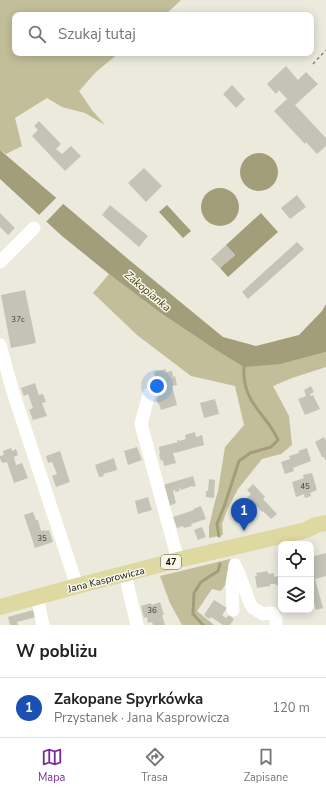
<!DOCTYPE html>
<html lang="pl">
<meta charset="utf-8">
<style>
body{margin:0;font-family:"Nunito Sans",sans-serif;background:#f6f6f6;color:#222}
.controls{position:absolute;right:12px;bottom:12px;display:grid;overflow:hidden;border-radius:8px;box-shadow:0 2px 10px #0003}
.controls button{width:36px;height:36px;display:grid;place-items:center;padding:0;border:0;border-bottom:1px solid #e0e0e0;background:#fff;color:#222;font:20px sans-serif}
.you{position:absolute;left:157px;top:386px;width:14px;height:14px;margin:-10px;border:3px solid #fff;border-radius:50%;background:#1a73e8;box-shadow:0 0 0 6px #1a73e833}
.badge{display:grid;place-items:center;width:26px;height:26px;border-radius:50%;background:#792b9d;color:#fff;font-size:13px;font-weight:700}
.pin{position:absolute;translate:-50% -33px;filter:drop-shadow(0 1px 2px #0008)}
.pin::after{content:'';position:absolute;top:21px;width:14px;height:12px;background:inherit;clip-path:polygon(0 0,100% 0,50% 100%)}
.list{margin:0;padding:0;list-style:none}
h2{display:flex;justify-content:space-between;align-items:center;height:52px;margin:0;padding:0 16px;font-size:17px}
h2 small{font-size:13px;font-weight:400;color:#767676}
.list li{display:grid;grid-template-columns:26px 1fr auto;gap:12px;align-items:center;box-sizing:border-box;height:60px;padding:0 16px;border-top:1px solid #e0e0e0}
.list b{display:block;font-size:15px;white-space:nowrap}
.list p{margin:0;font-size:13px;white-space:nowrap;color:#767676}
.list em{font-size:13px;font-style:normal;color:#767676}
.icon{flex:none;width:22px;height:22px;fill:none;stroke:currentColor;stroke-width:2;stroke-linecap:round;stroke-linejoin:round}
.map{position:relative;flex:none;width:326px;height:625px;overflow:hidden}
.search{position:absolute;background:#fff;box-shadow:0 2px 10px #0003;left:12px;right:12px;top:12px;height:44px;display:flex;align-items:center;gap:10px;box-sizing:border-box;padding:0 14px;border-radius:8px;color:#767676;font-size:15px}
.sheet{height:112px;background:#fff}
nav{display:flex;justify-content:space-around;align-items:center;box-sizing:border-box;height:56px;border-top:1px solid #e0e0e0;background:#fff;font-size:11px;color:#767676}
nav a{display:grid;justify-items:center;gap:2px}
nav .on{color:#792b9d}
.map>svg:first-child{display:block}
.green{fill:#c2be9a}
.water{fill:#a29e79}
.pier{fill:#ebeadd}
.lines{fill:none;stroke-linecap:round;stroke-linejoin:round}
.stream{stroke:#a29e79;stroke-width:3}
.building{fill:#c4c3b6}
.path{stroke:#84837a;stroke-width:1.5;stroke-dasharray:3 3;stroke-linecap:butt}
.minor{stroke:#fff;stroke-width:13}
.major{stroke:#ded8a1;stroke-width:16}
.labels{text-anchor:middle;stroke-width:3;stroke-linejoin:round;paint-order:stroke}
.number-label{font-size:8px;fill:#3f3f38}
.shield{fill:#f8f7ea;stroke:#585750;stroke-width:1}
.shield-label{font-size:9px;font-weight:bold;fill:#13130e}
.street-label{font-size:10px;fill:#13130e;stroke:#f8f7ea}
.water-label{font-size:11px;font-style:italic;fill:#464011;stroke:#f8f7ea}
</style>
<div class="map">
<svg width="326" height="625" viewBox="0 0 326 625">
<rect width="100%" height="100%" fill="#ebeadd"/>
<path class="green" d="M0,0h181l-16,15h-150v38h104l-23,19 -17,19 13,19 13,15 -20,-12 -23,-6 -15,-9 -32,20 7,28 -16,8 -6,-4z
M109,274l53,40 51,34 68,16 45,-12v15l-34,11 -19,8 16,30 3,29 -11,9 -19,5 -24,30 -11,21 -5,14 1,11 -14,3v-11l5,-22 4,-14 7,-44 19,-22 -9,-39 -44,-10 -54,-41 -44,-42z
M230,559l-2,22 -7,10 -9,-2 -15,22 17,14h-32l-12,-22 -10,-27z"/>
<path class="water" d="M0,150l128,109 95,78 33,9 43,-11 23,-24 4,-7v48l-45,12 -37,3 -31,-19 -51,-34 -53,-40 -47,-38 -62,-57z
M240 172a19 19 0 1 1 38 0a19 19 0 1 1-38 0Z
M201 207a19 19 0 1 1 38 0a19 19 0 1 1-38 0Z
M167,205l24,26 -8,7 -24,-26z
M261,213l17,19 -50,45 -8,-9 15,-13 -9,-10z"/>
<path class="pier" d="M58,196l7,6 -20,21 -7,-7z"/>
<g class="lines">
<path class="stream" d="M219,536l-2,-12 8,-20 14,-43 11,-8 21,-6 7,-7c-9,-23 -32,-34 -34,-64 0,-4 -1,-8 1,-12
M203,625l-10,-11 1,-21 7,-11 17,-11 2,-7"/>
</g>
<path class="building" d="M286,66l12,14 8,-8 12,12 -23,21 31,33v8l-9,8 -11,-12 -1,2 -31,-33 13,-12 -8,-9 -3,4 -9,-10z
M232,85l13,14 -9,9 -13,-14z
M39,121l22,23 -5,5 6,5 9,-8 10,10 -16,15 -33,-35 6,-6 -4,-4z
M144,168l18,18 -16,16 -18,-19z
M297,195l9,12 -16,12 -9,-11z
M110,205l38,31 -9,11 -37,-32z
M0,213l15,15 -7,7 -8,-8z
M297,242l7,7 -56,50 -6,-7z
M226,245l9,10 -15,13 -9,-9z
M25,290l11,53 -25,5 -10,-53z
M166,369v3l6,-1 1,6 2,-1 2,9 -5,1 5,19 -16,5 -2,-6h-1l-2,-5 2,-1 -1,-6 4,-1 -1,-2 -2,1 -4,-18z
M35,383l4,12 4,-1 3,8 -4,1 5,13 -14,4 -4,-10 4,-2 -5,-14 -4,2 -3,-8z
M311,386l3,6 -4,2 1,2 2,-1 7,14 -15,6 -7,-16 8,-3 -2,-6z
M215,399l4,15 -15,4 -4,-15z
M195,432l1,5 6,-2 2,10 -29,8v-1l-2,1 3,10 -12,3 -1,-6 -2,1 -2,-7h1l-1,-7 19,-5 -1,-2h2v1l7,-2 -1,-4z
M324,437l2,3v21l-2,-4h-2l-7,-15z
M137,447l5,13 -14,5 -4,-14z
M11,448l1,3 4,-2 2,6 -4,2 2,8 6,-2 6,15 -14,5 -7,-21 -5,1 -2,-5v-2l4,-1 -1,-4z
M307,448l4,13 -18,7 1,3 -9,3 -4,-12 9,-3 -1,-3 10,-3 -1,-2z
M60,451l10,31 -14,5 -4,-11 5,-2 -5,-12 -4,1 -2,-7z
M114,458l3,12 -14,4 1,2 -5,1 -4,-12z
M312,473l5,17 -7,3 1,3 -6,2 -1,-4 -8,3 -4,-15 12,-4 -1,-3z
M193,476l3,10 -3,1 -1,-1 -11,4 -1,-2h-1l1,3 -5,1v-2l-2,1 3,12 -7,3 -6,-21z
M209,479l6,1 -1,18 -8,-1v-6h2z
M253,484l12,13 -2,2 14,15 -6,5 -8,-8 -1,1 -5,-6 -5,4 2,2 -5,4 -2,-2 -4,4 -8,-9 16,-15 -4,-4z
M148,497l4,13 -14,4 -3,-13z
M201,506l5,13 -15,5 1,2 -8,2 -1,-2 -6,2 -4,-11 21,-7 -1,-1z
M33,512l3,8h2l3,11 3,-1 1,1 4,-1 4,12 -18,6 -11,-33z
M202,527l4,10 -8,3 -4,-10z
M326,553v23l-11,3 8,29 -7,2 -5,-17v-36z
M268,571v3l6,-1v4l7,-2v11h-3v-1h-2l-1,-1h-5v2l-13,2 -2,-12h2l-1,-3z
M214,600l13,8 -5,7 4,3 3,-3 5,4 -4,6h-7l-12,-8 -2,2 -5,-4z
M160,602l4,13h-2l3,10h-12l-1,-3 -4,1 -1,-6 -3,1 -3,-12 10,-3 1,2z
M33,610l3,7 -19,5 1,3h-8l-2,-8z"/>
<g class="lines">
<path class="path" d="M313,64l13,-14"/>
<path class="minor" d="M0,262l34,-34
M0,345l13,47 64,194
M149,394l-8,30 37,136
M235,565l4,9 11,29 3,5 10,6 9,-1 4,6v6
M125,574l12,51
M37,597l6,28
M233,610l-1,-26 3,-19"/>
<path class="major" d="M0,607l77,-21 101,-26 128,-30 10,-5 10,-2"/>
</g>
<g class="labels">
<g class="number-label">
<text x="18" y="322">37c</text>
<text x="305" y="489">45</text>
<text x="42" y="541">35</text>
<text x="152" y="613">36</text>
</g>
<rect class="shield" x="161" y="555" width="20" height="14" rx="3"/>
<g class="shield-label">
<text x="171" y="565">47</text>
</g>
<g class="street-label">
<text transform="translate(106 579) rotate(-14)" y="4">Jana Kasprowicza</text>
</g>
<g class="water-label">
<text transform="translate(148 291) rotate(40)" y="4">Zakopianka</text>
</g>
</g>
</svg>
<div class="controls">
<button><svg class="icon" aria-label="locate" viewBox="0 0 24 24"><circle cx="12" cy="12" r="6"/><path d="M12 2v4M12 18v4M2 12h4M18 12h4"/></svg></button>
<button><svg class="icon" aria-label="layers" viewBox="0 0 24 24"><path d="M12 4l9 5-9 5-9-5zM3 14l9 5 9-5"/></svg></button>
</div>
<div class="you"></div>
<div class="pin badge" style="left:244px;top:531px;background:#1a4fb4">1</div>
<div class="search"><svg class="icon" aria-label="search" viewBox="0 0 24 24"><circle cx="10" cy="10" r="6"/><path d="M15 15l6 6"/></svg>Szukaj tutaj</div>
</div>
<section class="sheet">
<h2>W pobliżu<small></small></h2>
<ul class="list">
<li><span class="badge" style="background:#1a4fb4">1</span><div><b>Zakopane Spyrkówka</b><p>Przystanek · Jana Kasprowicza</p></div><em>120 m</em></li>
</ul>
</section>
<nav>
<a class="on"><svg class="icon" aria-label="map" viewBox="0 0 24 24"><path d="M3 6l6-2 6 2 6-2v14l-6 2-6-2-6 2zM9 4v14M15 6v14"/></svg>Mapa</a>
<a><svg class="icon" aria-label="directions" viewBox="0 0 24 24"><path d="M12 3l9 9-9 9-9-9zM9 14v-3h6M13 9l2 2-2 2"/></svg>Trasa</a>
<a><svg class="icon" aria-label="saved" viewBox="0 0 24 24"><path d="M7 4h10v16l-5-4-5 4z"/></svg>Zapisane</a>
</nav>
